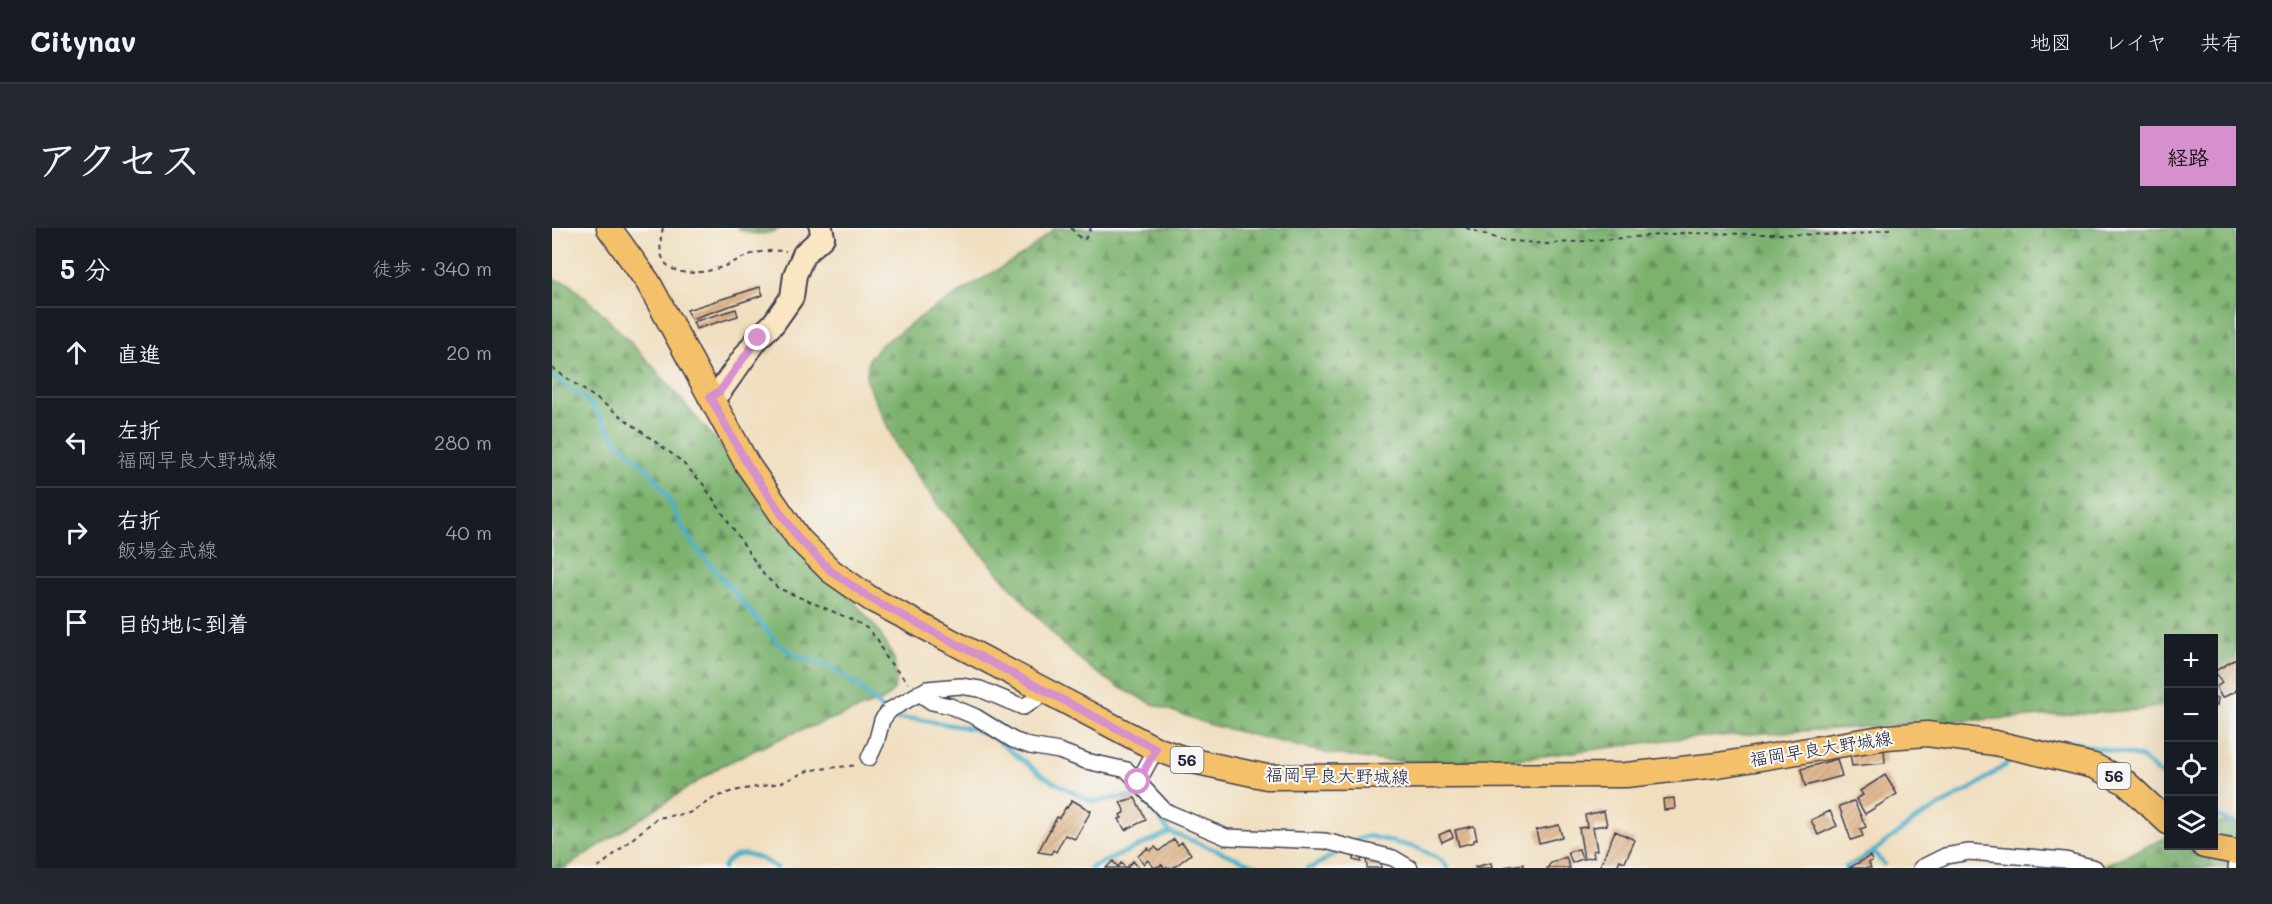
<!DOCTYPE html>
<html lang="ja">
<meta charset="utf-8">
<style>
body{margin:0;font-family:Mali,"Klee One",sans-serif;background:#242831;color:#f1f3f6}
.controls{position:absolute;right:18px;bottom:18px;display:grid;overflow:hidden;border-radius:0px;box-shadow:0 6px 24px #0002}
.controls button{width:54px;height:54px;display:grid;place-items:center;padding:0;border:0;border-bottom:2px solid #363941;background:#171b24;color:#f1f3f6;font:30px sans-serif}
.stop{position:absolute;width:18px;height:18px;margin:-14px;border:4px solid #d690ce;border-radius:50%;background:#fff}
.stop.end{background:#d690ce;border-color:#fff;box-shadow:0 2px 6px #0008}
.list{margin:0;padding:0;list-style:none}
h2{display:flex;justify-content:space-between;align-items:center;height:78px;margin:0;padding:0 24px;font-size:26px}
h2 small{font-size:20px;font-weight:400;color:#9ea1a6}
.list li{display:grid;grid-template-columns:39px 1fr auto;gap:18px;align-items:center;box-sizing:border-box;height:90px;padding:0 24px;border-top:2px solid #363941}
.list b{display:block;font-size:22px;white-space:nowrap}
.list p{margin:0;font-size:20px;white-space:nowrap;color:#9ea1a6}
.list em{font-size:20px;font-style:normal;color:#9ea1a6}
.icon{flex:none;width:33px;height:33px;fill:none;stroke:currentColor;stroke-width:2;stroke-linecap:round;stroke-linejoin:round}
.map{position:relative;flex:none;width:1684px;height:640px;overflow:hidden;border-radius:0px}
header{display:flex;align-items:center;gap:36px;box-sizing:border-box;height:84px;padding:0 30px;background:#171b24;border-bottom:2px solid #363941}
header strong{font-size:28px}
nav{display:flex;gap:33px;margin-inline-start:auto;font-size:21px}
.intro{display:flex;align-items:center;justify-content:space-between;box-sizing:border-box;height:144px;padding:0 36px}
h1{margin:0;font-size:42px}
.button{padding:15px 27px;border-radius:0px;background:#d690ce;color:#111;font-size:21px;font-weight:700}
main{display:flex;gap:36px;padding:0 36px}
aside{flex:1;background:#171b24;border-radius:0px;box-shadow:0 6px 24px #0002}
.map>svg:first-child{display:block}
.forest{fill:url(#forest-firs);stroke:#506a54;stroke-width:1.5}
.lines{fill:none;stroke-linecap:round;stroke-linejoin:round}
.stream{stroke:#4bafca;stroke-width:4.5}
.building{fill:url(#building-hatch)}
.minor-casing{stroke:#413e4f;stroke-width:18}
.secondary-casing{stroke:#413e4f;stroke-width:26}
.primary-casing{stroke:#413e4f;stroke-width:27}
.path{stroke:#413e4f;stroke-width:2;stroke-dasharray:4.5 4.5;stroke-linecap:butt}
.minor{stroke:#fff;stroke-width:15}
.secondary{stroke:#fbe6c3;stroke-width:22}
.primary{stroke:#f4c16a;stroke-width:24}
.route{stroke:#d690ce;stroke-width:8}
.labels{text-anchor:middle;stroke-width:4.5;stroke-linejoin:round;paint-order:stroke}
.shield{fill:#f6f6f2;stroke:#626272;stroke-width:1.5}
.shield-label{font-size:16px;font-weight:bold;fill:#22223b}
.street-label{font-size:18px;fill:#22223b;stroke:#f6f6f2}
</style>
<header>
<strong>Citynav</strong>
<nav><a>地図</a><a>レイヤ</a><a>共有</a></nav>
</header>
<div class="intro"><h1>アクセス</h1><a class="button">経路</a></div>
<main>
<aside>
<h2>5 分<small>徒歩 · 340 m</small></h2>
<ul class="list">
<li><svg class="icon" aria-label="ahead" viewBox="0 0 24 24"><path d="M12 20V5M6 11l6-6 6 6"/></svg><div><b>直進</b></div><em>20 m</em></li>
<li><svg class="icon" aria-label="left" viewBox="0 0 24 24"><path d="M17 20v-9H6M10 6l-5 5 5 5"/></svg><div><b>左折</b><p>福岡早良大野城線</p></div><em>280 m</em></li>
<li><svg class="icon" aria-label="right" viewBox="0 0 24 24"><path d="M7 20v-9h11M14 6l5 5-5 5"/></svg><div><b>右折</b><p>飯場金武線</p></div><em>40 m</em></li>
<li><svg class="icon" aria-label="arrive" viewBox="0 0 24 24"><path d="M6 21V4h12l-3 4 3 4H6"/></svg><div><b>目的地に到着</b></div></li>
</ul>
</aside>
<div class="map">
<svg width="1684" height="640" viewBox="0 0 1684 640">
<defs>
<pattern id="forest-firs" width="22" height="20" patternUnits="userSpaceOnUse" patternTransform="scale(1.5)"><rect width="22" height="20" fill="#7db26e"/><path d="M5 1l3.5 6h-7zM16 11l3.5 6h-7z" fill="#66905c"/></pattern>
<pattern id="building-hatch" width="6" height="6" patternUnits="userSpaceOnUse" patternTransform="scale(1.5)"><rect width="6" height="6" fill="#ddaf82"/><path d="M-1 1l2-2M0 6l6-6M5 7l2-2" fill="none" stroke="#bd9671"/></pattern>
</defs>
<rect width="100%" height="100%" fill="#f6f6f2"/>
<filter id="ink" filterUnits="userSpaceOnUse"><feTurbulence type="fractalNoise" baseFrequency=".0167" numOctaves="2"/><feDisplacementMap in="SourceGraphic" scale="12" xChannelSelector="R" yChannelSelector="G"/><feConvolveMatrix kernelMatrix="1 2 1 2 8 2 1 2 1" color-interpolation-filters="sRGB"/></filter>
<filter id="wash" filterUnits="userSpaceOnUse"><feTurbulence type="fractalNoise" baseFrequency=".008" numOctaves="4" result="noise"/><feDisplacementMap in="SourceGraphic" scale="24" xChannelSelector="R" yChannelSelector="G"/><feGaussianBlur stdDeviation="1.35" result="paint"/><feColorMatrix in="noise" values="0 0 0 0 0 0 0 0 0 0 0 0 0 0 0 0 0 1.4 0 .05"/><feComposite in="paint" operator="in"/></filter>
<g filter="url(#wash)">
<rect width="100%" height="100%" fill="#f0debe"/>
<path class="forest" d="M185,0h44c-14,7 -29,8 -44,0z
M503,0h1181v453l-22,11v-54h-46v67l-29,5 -465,29 -147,19 -74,6 -76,-4 -51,-7 -115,-28 -58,-21 -32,-16 -27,-17 -30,-25 -126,-141 -40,-57 -32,-67 3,-23 12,-13 47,-33 96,-58z
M0,51l16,4 31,27 50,52 229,268 16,29 2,20 -2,11 -10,10 -96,35 -67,31 -156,102h-13z
M1684,594v46h-138l70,-31v9h46v-23z"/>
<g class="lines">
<path class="stream" d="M3,150l28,19 12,11 15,25 41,40 15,20 15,32 14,22 82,95 17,13 36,12 23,15 29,27
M338,491h27l56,10 21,9 49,38 49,26 48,-7 30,37 92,36
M1494,516l24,-2 70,15 28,24
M1662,587l22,9
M804,612l13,-4 48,12 24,12 7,8
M1321,624l11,12
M171,640c11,-24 38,-11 54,0
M538,640l80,-36
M755,640l6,-1 25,-15
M1293,640l28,-16 42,-32 62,-35 41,-29"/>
</g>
<g id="blocks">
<path class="building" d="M208,59l3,8 -72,24 -4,-9z
M184,81l2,7 -42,13 -3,-7z
M1684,431v32l-14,7 -6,-11 6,-4 -7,-12z
M1662,469l4,1 -1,8 -3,-1z
M1332,521l1,14 -33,3 -2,-13z
M1285,531l5,17 -37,10 -4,-17z
M1333,547l12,19 -32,20 -9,-15 7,-4 -3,-4z
M583,570l11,22 -21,10 -6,-11 3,-1 -2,-3 5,-3 -5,-10z
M1122,570l1,11 -11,1 -1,-11z
M520,572l19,11 -16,28 -10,-4 -9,17 -3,-2 -2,4 -13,-2 19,-35 2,1 7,-11 1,1z
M1302,573l12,26 -6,2 3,7 -12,4 -12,-34z
M1052,583l3,14 -14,2 4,23 -4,1 1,6 -10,2 -5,-31 8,-1 -2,-12z
M1278,583l7,15 -19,9 -7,-15z
M1007,597l3,12 -23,6 -3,-13z
M922,598l3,13 -3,1v2l-15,4 -4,-16z
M898,602l3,7 -11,5 -3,-7z
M1063,603l20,9 -10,22 -5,-2 -4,8h-17z
M622,611l4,6 4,-3 9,12 -18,14h-9l-2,-3 -8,3 -6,-8 -4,4 -6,-8 10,-8 2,3 5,-4 4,4z
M1027,621l3,10 -10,4 -4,-11z
M802,627l8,1 -1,6 -8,-2z
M1318,628l2,5 -3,2 2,5h-22z
M828,629l1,11h-14l-1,-10z
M1014,629l4,11h-23l4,-5z
M561,633l5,6 3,-4 5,5 7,-7 6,7h-33z
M939,635l1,5h-16l-1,-1z
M971,636l1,4h-19v-1z"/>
</g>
</g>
<g filter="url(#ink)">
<use href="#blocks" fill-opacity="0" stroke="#413e4f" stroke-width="1.5"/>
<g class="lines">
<defs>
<path id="minor" d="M367,465l13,9 18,4 26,11 37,23 17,6 29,5 27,10 41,9 11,12
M604,521l-18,33 27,29 61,26 99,4 68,17 17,10
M317,530l7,-15 6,-23 8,-10 37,-21 33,-3 20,3 43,18 13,-8 5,-10
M1369,640l24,-12 24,-4 96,8 30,8
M1684,640v-1"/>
<path id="secondary" d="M158,169l10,-6 38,-53 15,-14 19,-27 3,-22 9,-21 19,-17 -2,-9"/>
<path id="primary" d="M57,0l39,54 99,182 52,75 32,32 40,28 285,150 32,11 79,17 359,-2 92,-10 169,-28 40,-3 68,9 99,23 31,16 43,40
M1652,618l32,6"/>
</defs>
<use href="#minor" class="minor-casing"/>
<use href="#secondary" class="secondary-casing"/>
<use href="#primary" class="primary-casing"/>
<path class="path" d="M111,0c-12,45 19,51 56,40 10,-3 20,-9 30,-13 12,-4 25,-5 37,-4
M519,0l8,9 6,2 6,-11
M914,0l36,12 45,4 137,-11 169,2 41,-7
M0,140l51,35 77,57 23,24 61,91 14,13 77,33 13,8 10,11 7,17 23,26
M46,640l59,-50 32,-5 25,-15 19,-7 47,-8 30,-13 48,-5"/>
<use href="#minor" class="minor"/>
<use href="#secondary" class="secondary"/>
<use href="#primary" class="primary"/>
</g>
</g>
<g class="lines" filter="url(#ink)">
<path class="route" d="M206,110l-38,53 -10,6 37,67 52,75 32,32 40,28 285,150 -18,33"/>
</g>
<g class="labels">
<g class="shield">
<rect x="618.5" y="519" width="33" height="26" rx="4.5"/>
<rect x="1545.5" y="535" width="33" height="26" rx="4.5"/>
</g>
<g class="shield-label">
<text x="635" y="538">56</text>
<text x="1562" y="554">56</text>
</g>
<g class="street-label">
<text transform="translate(1269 521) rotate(-9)" y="6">福岡早良大野城線</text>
<text transform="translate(785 548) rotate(1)" y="6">福岡早良大野城線</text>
</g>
</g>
</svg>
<div class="controls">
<button>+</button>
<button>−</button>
<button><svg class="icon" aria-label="locate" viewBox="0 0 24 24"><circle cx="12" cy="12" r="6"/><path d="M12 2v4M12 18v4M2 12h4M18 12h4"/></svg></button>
<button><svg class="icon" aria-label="layers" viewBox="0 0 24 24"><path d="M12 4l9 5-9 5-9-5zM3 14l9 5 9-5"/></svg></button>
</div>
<div class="stop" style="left:586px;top:554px"></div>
<div class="stop end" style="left:206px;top:110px"></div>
</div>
</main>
